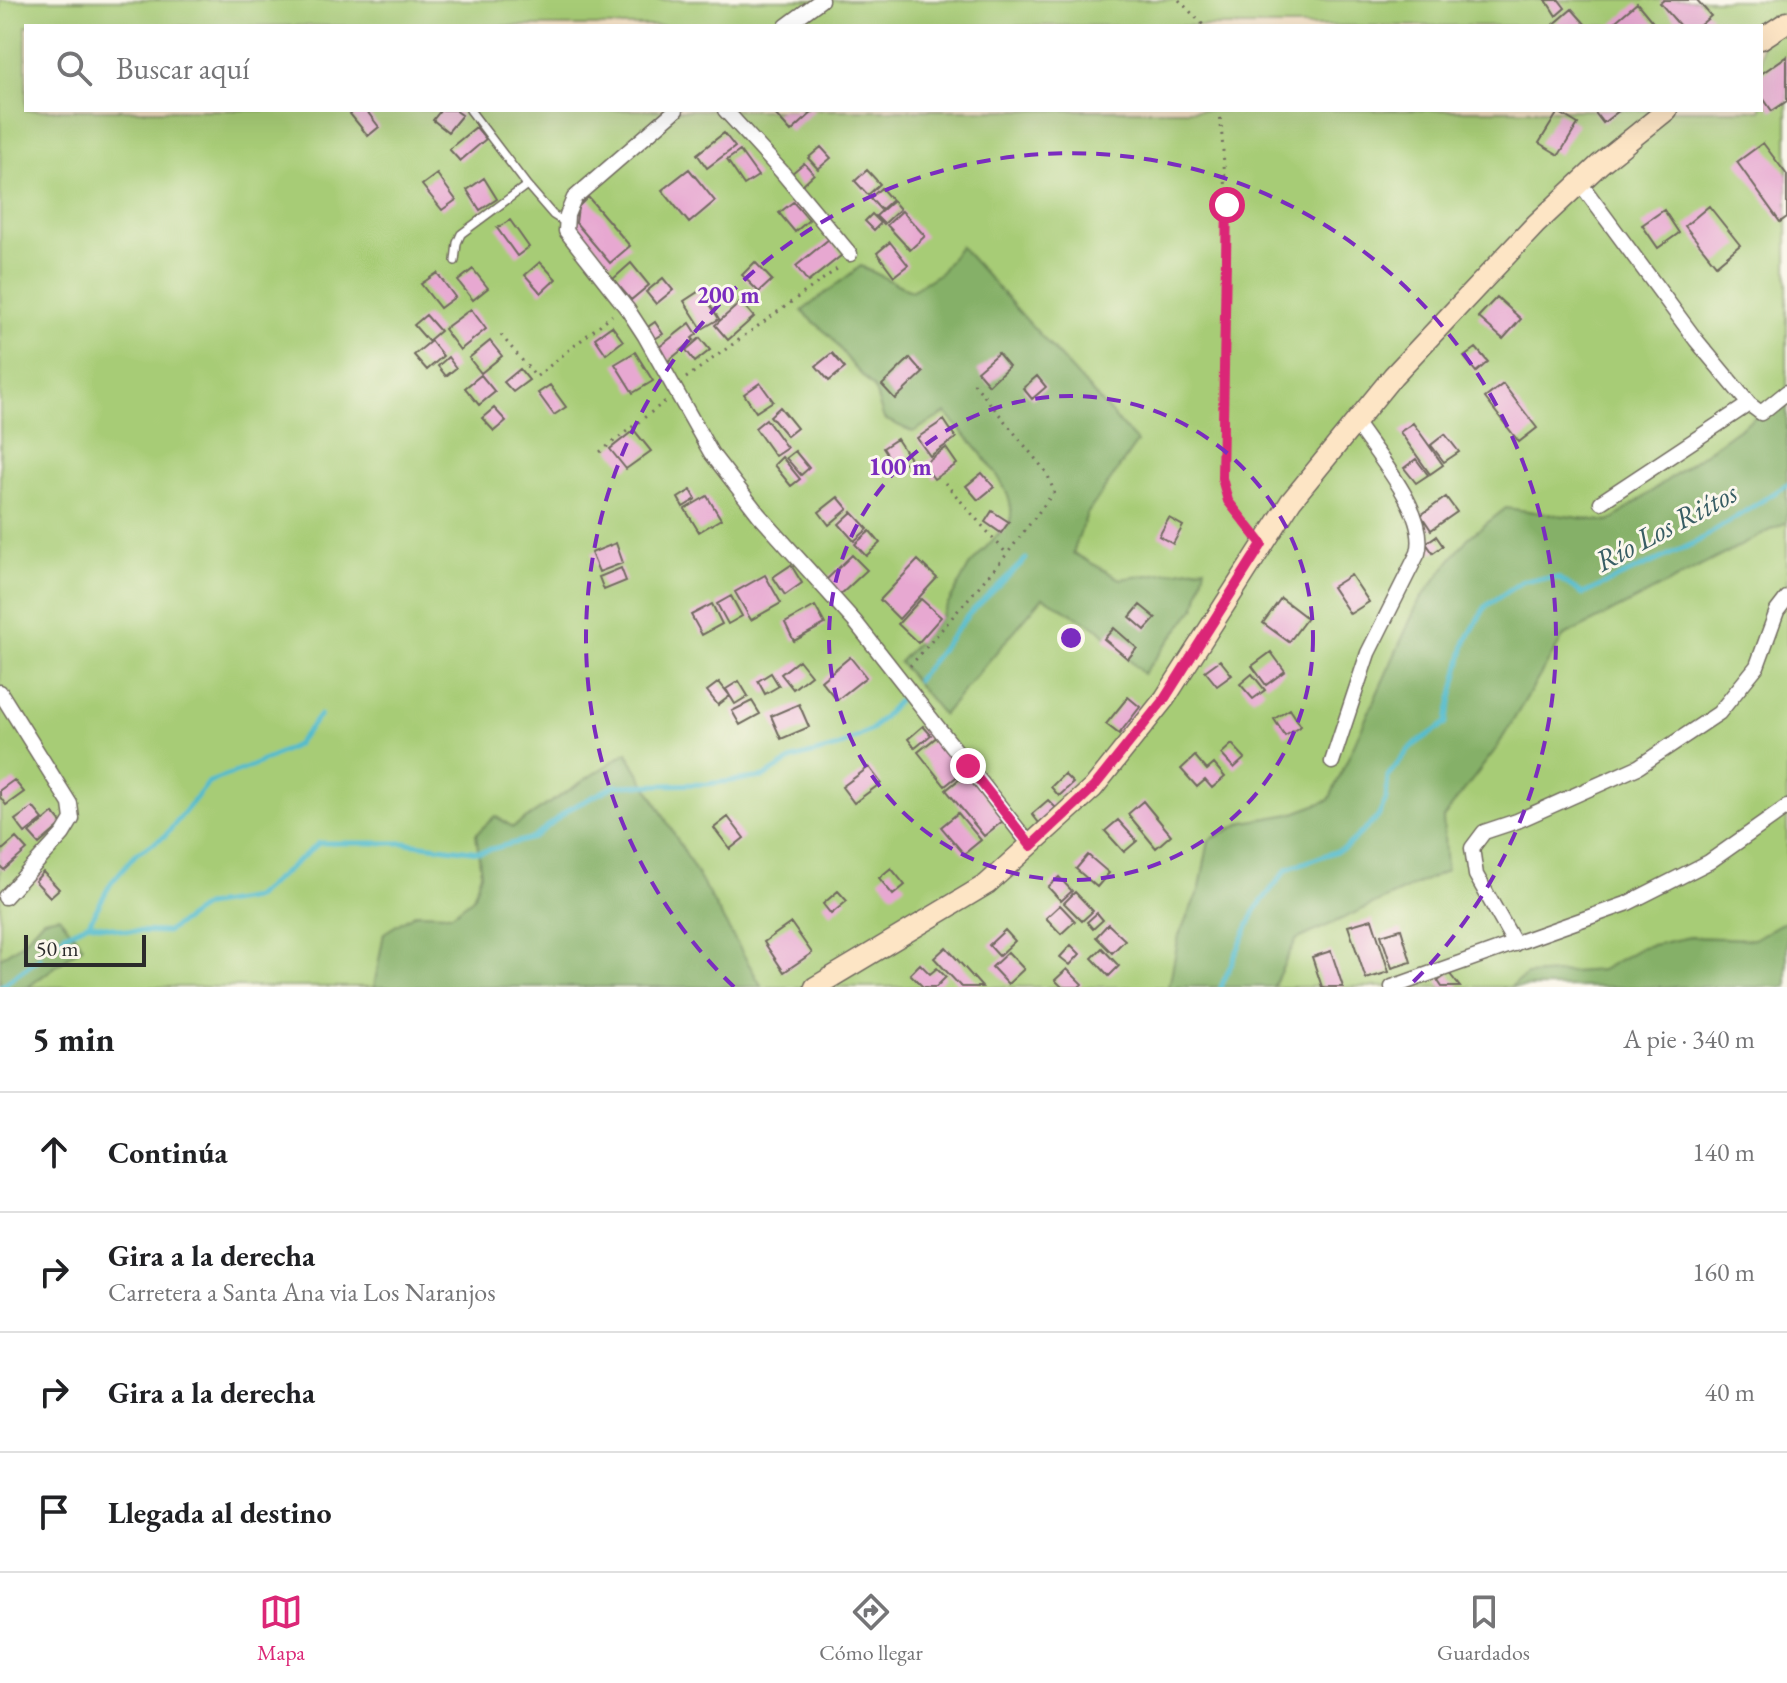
<!DOCTYPE html>
<html lang="es">
<meta charset="utf-8">
<style>
body{margin:0;font-family:"EB Garamond",serif;background:#f6f6f6;color:#202124}
.scale{position:absolute;left:24px;bottom:20px;width:122px;box-sizing:border-box;padding-left:8px;border:4px solid #2b2b2b;border-top:0;font-size:22px;line-height:28px;white-space:nowrap;color:#2b2b2b;-webkit-text-stroke:6px #fbf7ec;paint-order:stroke}
.stop{position:absolute;width:24px;height:24px;margin:-18px;border:6px solid #db2777;border-radius:50%;background:#fff}
.stop.end{background:#db2777;border-color:#fff;box-shadow:0 2px 8px #0008}
.list{margin:0;padding:0;list-style:none}
h2{display:flex;justify-content:space-between;align-items:center;height:104px;margin:0;padding:0 32px;font-size:34px}
h2 small{font-size:26px;font-weight:400;color:#757577}
.list li{display:grid;grid-template-columns:52px 1fr auto;gap:24px;align-items:center;box-sizing:border-box;height:120px;padding:0 32px;border-top:2px solid #e0e0e0}
.list b{display:block;font-size:30px;white-space:nowrap}
.list p{margin:0;font-size:26px;white-space:nowrap;color:#757577}
.list em{font-size:26px;font-style:normal;color:#757577}
.icon{flex:none;width:44px;height:44px;fill:none;stroke:currentColor;stroke-width:2;stroke-linecap:round;stroke-linejoin:round}
.map{position:relative;flex:none;width:1787px;height:987px;overflow:hidden}
.search{position:absolute;background:#fff;box-shadow:0 8px 32px #0002;left:24px;right:24px;top:24px;height:88px;display:flex;align-items:center;gap:20px;box-sizing:border-box;padding:0 28px;border-radius:0px;color:#757577;font-size:30px}
.sheet{height:584px;background:#fff}
nav{display:flex;justify-content:space-around;align-items:center;box-sizing:border-box;height:112px;border-top:2px solid #e0e0e0;background:#fff;font-size:22px;color:#757577}
nav a{display:grid;justify-items:center;gap:4px}
nav .on{color:#db2777}
.map>svg:first-child{display:block}
.green{fill:#a7cc76;stroke:#697c50;stroke-width:2;fill-rule:evenodd}
.forest{fill:#85b067;stroke:#586e49;stroke-width:2}
.lines{fill:none;stroke-linecap:round;stroke-linejoin:round}
.stream{stroke:#51bbcd;stroke-width:5}
.building{fill:#e7a8d1}
.service-casing{stroke:#716a60;stroke-width:10}
.minor-casing{stroke:#716a60;stroke-width:17}
.secondary-casing{stroke:#716a60;stroke-width:23}
.path{stroke:#716a60;stroke-width:3;stroke-dasharray:2 6;stroke-linecap:butt}
.service{stroke:#fff;stroke-width:7}
.minor{stroke:#fff;stroke-width:14}
.secondary{stroke:#fde5c5;stroke-width:20}
.route{stroke:#db2777;stroke-width:10}
.ring{fill:none;stroke:#7b2cbf;stroke-width:4;stroke-dasharray:14 10}
.labels{text-anchor:middle;stroke-width:6;stroke-linejoin:round;paint-order:stroke}
.water-label{font-size:30px;font-style:italic;fill:#385d64;stroke:#fbf7ec}
.centre{fill:#7b2cbf;stroke:#fbf7ec;stroke-width:4}
.ring-label{font-size:24px;text-anchor:middle;font-weight:bold;fill:#7b2cbf;stroke:#fbf7ec;stroke-width:6;stroke-linejoin:round;paint-order:stroke}
</style>
<div class="map">
<svg width="1787" height="987" viewBox="0 0 1787 987">
<rect width="100%" height="100%" fill="#fbf7ec"/>
<filter id="ink" filterUnits="userSpaceOnUse"><feTurbulence type="fractalNoise" baseFrequency=".0125" numOctaves="2"/><feDisplacementMap in="SourceGraphic" scale="16" xChannelSelector="R" yChannelSelector="G"/><feConvolveMatrix kernelMatrix="1 2 1 2 8 2 1 2 1" color-interpolation-filters="sRGB"/></filter>
<filter id="wash" filterUnits="userSpaceOnUse"><feTurbulence type="fractalNoise" baseFrequency=".006" numOctaves="4" result="noise"/><feDisplacementMap in="SourceGraphic" scale="32" xChannelSelector="R" yChannelSelector="G"/><feGaussianBlur stdDeviation="1.8" result="paint"/><feColorMatrix in="noise" values="0 0 0 0 0 0 0 0 0 0 0 0 0 0 0 0 0 1.4 0 .05"/><feComposite in="paint" operator="in"/></filter>
<g filter="url(#wash)">
<rect width="100%" height="100%" fill="#f4dfc3"/>
<path class="green" d="M0,0h1787v987h-1787zM26,26h1735v84h-1735z"/>
<path class="forest" d="M960,246l177,196 -50,72 -14,39 47,26 85,-12 -9,40 -53,67 -44,-45 -56,-32 -100,118 -44,-53 42,-45 28,-51 41,-45c10,-33 -44,-83 -64,-108l-33,19 -29,-13 -10,-31 -21,-22 -22,-29 -29,-26 59,-45 50,25 29,-18z
M1787,394v128l-224,115 -67,112 -53,69 3,53 -150,69 -23,47h-106l3,-5 9,-47 21,-47 9,-48 35,-18 47,-8 38,-14 90,-199 49,-63 38,-30 103,14z
M627,752l135,235h-388l10,-54 32,-20 36,1 21,-16 8,-25 -5,-39 19,-18 18,11z
M59,916l24,30 -55,41h-28v-29l21,-14 22,-25z
M1787,920v67h-277l17,-12 74,-5 41,-23 48,-10 64,2z"/>
<g class="lines">
<path class="stream" d="M917,680l51,-65 58,-56
M89,923l38,8 40,1 38,-26 49,-8 65,-55h87l74,9 53,-14 36,-29 45,-23 93,-2 57,-7 29,-18 45,-12 33,-17 28,-30
M56,943l9,-9 24,-11 22,-40 25,-29 29,-18 44,-54 43,-16 44,-21 24,-30
M0,987l40,-29
M1221,987l35,-78 31,-40 58,-21 33,-31 8,-17 2,-24 23,-29 35,-24 20,-82 20,-35 38,-26 34,-2 25,16 112,-51 92,-58"/>
</g>
<g id="blocks">
<path class="building" d="M1546,0h13l6,8 -9,8z
M1664,0h33l14,16 -12,10h-19l-20,-23z
M1637,3l19,23h-46z
M1572,9l15,17h-35z
M1787,56v45l-15,10 -11,-16v-21z
M355,110h11l13,17 -11,9 -18,-22z
M441,110h14l7,5 -14,17 -15,-12z
M780,110h35l-24,22 -16,-18z
M1593,110h27l-17,13z
M1558,112l20,12 -19,31 -20,-12z
M476,127l10,12 -26,22 -11,-12z
M724,133l11,14 -28,21 -10,-14z
M1763,143l24,32v42l-7,5 -43,-60z
M821,147l10,11 -13,11 -10,-11z
M740,151l18,25 -14,9 -17,-25z
M804,163l10,11 -13,12 -10,-12z
M689,169l26,32 -26,22 -27,-33z
M867,170l13,14 -12,11 -13,-14z
M437,174l19,26 -14,10 -20,-25z
M484,178l13,21 -17,11 -13,-20z
M881,188l11,12 -11,10 -11,-12z
M588,197l42,49 -20,17 -34,-40 2,-16z
M893,201l7,8 -16,15 -8,-8z
M793,202l16,18 -14,12 -16,-19z
M1709,206l31,39 -24,20 -31,-39z
M1664,210l15,23 -21,15 -16,-23z
M902,211l23,25 -15,14 -23,-25z
M872,214l9,9 -7,7 -9,-9z
M510,220l19,27 -12,9 -20,-28z
M829,239l13,16 -34,27 -12,-16z
M890,242l18,23 -14,11 -17,-23z
M540,262l16,17 -15,14 -16,-18z
M755,262l17,18 -13,12 -17,-17z
M631,263l18,22 -18,15 -18,-21z
M473,269l15,19 -15,12 -15,-19z
M437,273l18,24 -15,11 -19,-24z
M663,278l10,12 -17,14 -10,-12z
M701,290l18,29 -17,10 -18,-28z
M1497,297l24,22 -18,20 -25,-22z
M741,302l13,15 -26,23 -13,-15z
M471,309l15,20 -26,21 -16,-21z
M426,315l14,16 -12,10 -14,-16z
M655,322l8,12 -10,6 -8,-11z
M690,323l7,11 -5,4 2,2 -27,22 -9,-14z
M612,326l11,15 -17,13 -11,-16z
M700,338l10,12 -15,12 -9,-12z
M431,341l12,15 -16,14 -13,-15z
M490,341l12,15 -21,17 -12,-15z
M1476,348l12,14 -12,10 -12,-15z
M635,352l18,29 -20,12 -18,-29z
M832,353l13,15 -16,13 -13,-15z
M998,353l11,13 -20,19 -12,-14z
M448,357l8,11 -10,8 -8,-10z
M910,358l13,15 -28,26 -13,-14z
M520,369l9,11 -16,12 -9,-10z
M481,375l14,17 -16,13 -14,-17z
M1037,376l9,11 -14,12 -9,-11z
M760,383l13,18 -17,11 -12,-18z
M1503,384l34,44 -18,14 -34,-44z
M550,385l16,22 -12,8 -16,-22z
M780,407l17,21 -10,8 -17,-20z
M494,408l12,13 -12,10 -12,-13z
M766,419l21,29 -12,8 -20,-28z
M944,420l12,18 -26,18 -13,-18z
M1413,423l30,42 -13,9 -30,-42z
M634,430l17,21 -25,18 -16,-20z
M1445,434l14,18 -15,10 -13,-17z
M897,439l13,20 -14,9 -13,-20z
M946,448l11,16 -23,15 -11,-15z
M795,451l14,17 -8,7 -15,-17z
M782,457l18,22 -9,7 -17,-21z
M1416,459l12,16 -12,8 -12,-15z
M982,473l12,14 -16,13 -12,-14z
M691,490l5,9 -13,8 -5,-9z
M707,496l14,23 -22,13 -14,-23z
M838,497l10,12 -19,16 -10,-13z
M1446,497l11,15 -26,18 -10,-15z
M992,511l17,11 -8,11 -16,-11z
M852,512l16,17 -14,12 -15,-17z
M1169,518l14,8 -10,18 -14,-8z
M870,531l10,12 -14,13 -11,-12z
M1436,536l7,10 -10,7 -7,-10z
M616,543l7,20 -24,9 -8,-19z
M852,555l15,15 -28,26 -14,-15z
M918,560l19,18 -38,41 -19,-19z
M791,565l11,18 -17,12 -12,-18z
M621,568l5,13 -22,9 -5,-13z
M765,575l16,28 -30,17 -16,-28z
M1351,575l18,27 -19,12 -18,-27z
M731,596l11,20 -14,8 -11,-20z
M1281,598l26,20 -18,24 -26,-19z
M921,599l20,18 -23,26 -20,-19z
M712,604l10,20 -20,11 -11,-20z
M1140,605l16,13 -11,12 -15,-13z
M815,606l10,18 -31,17 -9,-18z
M1114,628l23,20 -9,11 -24,-20z
M1271,652l14,19 -19,14 -14,-19z
M850,657l16,20 -29,23 -16,-19z
M799,660l12,15 -18,14 -12,-15z
M1220,660l12,15 -15,11 -12,-15z
M771,673l8,13 -14,8 -7,-13z
M1252,674l13,16 -12,9 -13,-15z
M739,681l9,15 -13,8 -5,-8 -12,9 -11,-14 12,-9 11,14 -4,-7z
M1128,697l12,10 -21,27 -13,-10z
M752,701l8,13 -20,11 -8,-14z
M799,704l10,23 -28,12 -10,-23z
M1290,709l11,17 -16,10 -11,-17z
M923,726l8,9 -16,13 -7,-9z
M938,736l27,34 -20,16 -27,-34z
M1232,744l13,14 -11,10 -13,-14z
M1195,756l12,14 7,-6 11,13 -13,11 -7,-8 -8,7 -16,-18z
M869,767l12,16 -27,20 -12,-16z
M967,773l37,47 -20,16 -38,-46z
M1064,774l9,9 -14,13 -8,-9z
M14,780l10,12 -18,13 -6,-8v-7z
M1048,800l8,8 -17,15 -7,-9z
M1143,801l28,34 -15,13 -28,-34z
M33,807l10,12 -18,14 -10,-13z
M53,813l9,11 -23,20 -10,-11z
M958,813l23,27 -17,14 -23,-27z
M728,817l16,21 -14,11 -16,-21z
M1118,820l19,21 -13,11 -19,-21z
M16,838l11,12 -23,20 -4,-4v-14z
M1088,855l21,18 -12,14 -21,-18z
M891,868l14,17 -12,10 -14,-17z
M43,872l16,17 -9,8 -15,-16z
M1059,877l13,14 -11,10 -13,-14z
M838,891l9,10 -16,13 -8,-10z
M1075,892l18,19 -11,10 -18,-18z
M1060,905l15,16 -14,13 -15,-16z
M1097,913l6,7 -10,9 -6,-7z
M1372,919l17,53 -23,7 -18,-53z
M791,923l21,30 -28,19 -20,-30z
M1108,924l17,16 -13,13 -16,-16z
M1401,929l10,33 -19,6 -11,-33z
M1005,930l10,11 -16,15 -10,-11z
M1071,945l9,9 -10,11 -10,-8z
M946,947l36,40h-21l-27,-29z
M1102,948l17,18 -10,10 -17,-18z
M1331,951l12,36h-21l-10,-30z
M1008,952l16,17 -16,15 -16,-17z
M920,964l10,10 7,-6 9,9 -10,10h-13l-13,-13z
M1067,969l15,15 -3,3h-17l-7,-7z
M1449,973l11,14h-18l-4,-6z"/>
</g>
</g>
<g filter="url(#ink)">
<use href="#blocks" fill-opacity="0" stroke="#716a60" stroke-width="2"/>
<g class="lines">
<defs>
<path id="service" d="M470,110l57,75
M455,261l2,-18 4,-9 66,-49 26,30 13,8"/>
<path id="minor" d="M786,26l35,-26
M676,110l-102,88 -7,17 -1,16 62,79 17,26 66,117 48,62 97,108 175,223
M725,110l57,62 68,82
M1580,183l116,157 53,64 12,9 26,-21
M1601,502l148,-98
M0,692l70,112 2,15 -9,15 -58,63
M1332,762l36,-109 50,-100c11,-39 -41,-98 -63,-131
M1515,944l-39,-69 -4,-27 12,-16 33,-11 121,-54 81,-54 38,-47 20,-55 10,-13
M1392,987l234,-83 83,-42 78,-55"/>
<path id="secondary" d="M1761,39l26,-17
M815,987l172,-103 106,-96 72,-90 126,-197 102,-125 143,-152 64,-60 67,-54"/>
</defs>
<use href="#service" class="service-casing"/>
<use href="#minor" class="minor-casing"/>
<use href="#secondary" class="secondary-casing"/>
<path class="path" d="M1179,0l25,26
M1220,110l7,95 -5,273 6,23 23,31
M501,335l35,42 76,-62
M686,378l151,-109
M600,452l67,-52
M945,483l62,71
M910,666l97,-112 47,-62 -7,-19 -75,-92"/>
<use href="#service" class="service"/>
<use href="#minor" class="minor"/>
<use href="#secondary" class="secondary"/>
</g>
</g>
<g class="lines" filter="url(#ink)">
<path class="route" d="M968,766l63,80 62,-58 72,-90 97,-154 -34,-43 -6,-23 5,-273"/>
</g>
<g class="ring">
<circle cx="1071" cy="638" r="242"/>
<path d="M734 987A485 485 0 1 1 1408 987"/>
</g>
<g class="labels">
<g class="water-label">
<text transform="translate(1666 527) rotate(-28)" y="10">Río Los Riítos</text>
</g>
</g>
<circle cx="1071" cy="638" r="12" class="centre"/>
<g class="ring-label">
<text x="728" y="303">200 m</text>
<text x="900" y="475">100 m</text>
</g>
</svg>
<div class="scale">50 m</div>
<div class="stop" style="left:1227px;top:205px"></div>
<div class="stop end" style="left:968px;top:766px"></div>
<div class="search"><svg class="icon" aria-label="search" viewBox="0 0 24 24"><circle cx="10" cy="10" r="6"/><path d="M15 15l6 6"/></svg>Buscar aquí</div>
</div>
<section class="sheet">
<h2>5 min<small>A pie · 340 m</small></h2>
<ul class="list">
<li><svg class="icon" aria-label="ahead" viewBox="0 0 24 24"><path d="M12 20V5M6 11l6-6 6 6"/></svg><div><b>Continúa</b></div><em>140 m</em></li>
<li><svg class="icon" aria-label="right" viewBox="0 0 24 24"><path d="M7 20v-9h11M14 6l5 5-5 5"/></svg><div><b>Gira a la derecha</b><p>Carretera a Santa Ana via Los Naranjos</p></div><em>160 m</em></li>
<li><svg class="icon" aria-label="right" viewBox="0 0 24 24"><path d="M7 20v-9h11M14 6l5 5-5 5"/></svg><div><b>Gira a la derecha</b></div><em>40 m</em></li>
<li><svg class="icon" aria-label="arrive" viewBox="0 0 24 24"><path d="M6 21V4h12l-3 4 3 4H6"/></svg><div><b>Llegada al destino</b></div></li>
</ul>
</section>
<nav>
<a class="on"><svg class="icon" aria-label="map" viewBox="0 0 24 24"><path d="M3 6l6-2 6 2 6-2v14l-6 2-6-2-6 2zM9 4v14M15 6v14"/></svg>Mapa</a>
<a><svg class="icon" aria-label="directions" viewBox="0 0 24 24"><path d="M12 3l9 9-9 9-9-9zM9 14v-3h6M13 9l2 2-2 2"/></svg>Cómo llegar</a>
<a><svg class="icon" aria-label="saved" viewBox="0 0 24 24"><path d="M7 4h10v16l-5-4-5 4z"/></svg>Guardados</a>
</nav>
